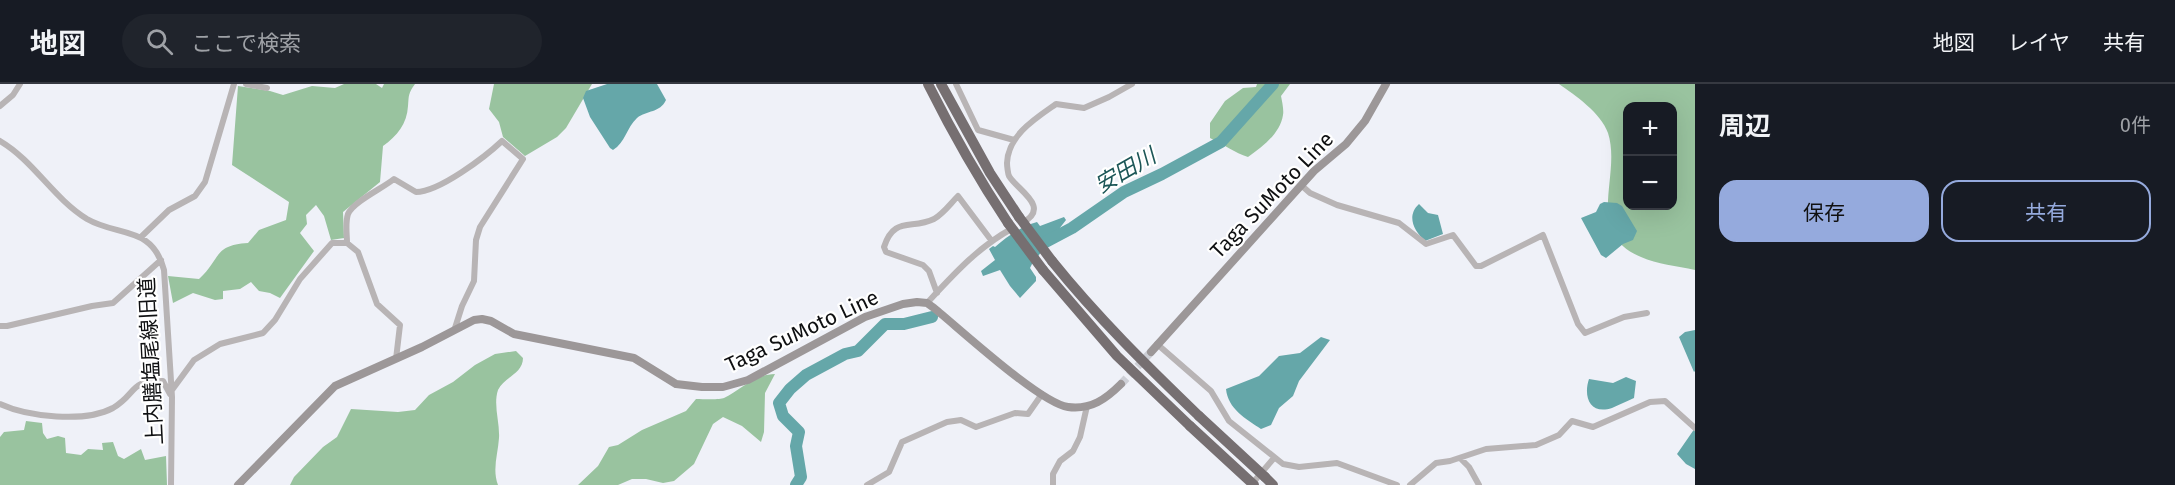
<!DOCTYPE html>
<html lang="ja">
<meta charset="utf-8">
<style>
body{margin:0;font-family:"Fira Sans","Noto Sans JP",sans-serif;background:#20242c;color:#f1f3f6}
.controls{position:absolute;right:18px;top:18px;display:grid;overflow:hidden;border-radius:12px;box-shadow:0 6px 24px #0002}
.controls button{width:54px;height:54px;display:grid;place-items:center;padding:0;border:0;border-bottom:2px solid #363941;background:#171b24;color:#f1f3f6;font:30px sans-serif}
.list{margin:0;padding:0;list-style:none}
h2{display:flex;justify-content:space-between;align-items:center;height:78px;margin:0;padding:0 24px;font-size:26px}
h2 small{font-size:20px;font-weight:400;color:#9ea1a6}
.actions{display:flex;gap:12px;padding:18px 24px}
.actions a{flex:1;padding:14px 0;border:2px solid #95aadd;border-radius:18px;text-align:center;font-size:21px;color:#95aadd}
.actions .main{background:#95aadd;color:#111}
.icon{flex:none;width:33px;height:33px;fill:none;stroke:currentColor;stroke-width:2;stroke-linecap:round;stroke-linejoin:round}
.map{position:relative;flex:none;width:1695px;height:401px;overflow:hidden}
header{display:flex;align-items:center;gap:36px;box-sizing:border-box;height:84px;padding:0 30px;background:#171b24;border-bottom:2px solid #363941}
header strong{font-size:28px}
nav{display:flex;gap:33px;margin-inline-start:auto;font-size:21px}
.search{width:420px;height:54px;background:#20242c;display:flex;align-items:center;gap:15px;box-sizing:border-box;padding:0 21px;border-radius:33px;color:#9ea1a6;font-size:22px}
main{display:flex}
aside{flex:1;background:#171b24}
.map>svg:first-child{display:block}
.forest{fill:#99c39f;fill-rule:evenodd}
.water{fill:#65a7a9}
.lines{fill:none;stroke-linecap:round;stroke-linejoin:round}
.river{stroke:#65a7a9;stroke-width:12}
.secondary-tunnel{stroke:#cdcfd6;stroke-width:8;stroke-dasharray:8 4;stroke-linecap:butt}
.street{stroke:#b8b4b5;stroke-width:6}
.secondary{stroke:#9c9798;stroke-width:8}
.highway{stroke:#766f71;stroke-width:10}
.highway-bridge{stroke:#766f71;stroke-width:10}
.labels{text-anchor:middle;stroke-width:4.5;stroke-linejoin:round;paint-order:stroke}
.street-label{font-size:21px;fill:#0f1012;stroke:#fff}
.water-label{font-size:22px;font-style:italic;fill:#1c5657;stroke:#fff}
</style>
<header>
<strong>地図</strong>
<div class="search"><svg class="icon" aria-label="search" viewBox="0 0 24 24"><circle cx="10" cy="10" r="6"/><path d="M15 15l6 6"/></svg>ここで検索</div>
<nav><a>地図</a><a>レイヤ</a><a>共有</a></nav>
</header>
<main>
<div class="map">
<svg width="1695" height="401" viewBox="0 0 1695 401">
<rect width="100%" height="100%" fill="#eff1f8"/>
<path class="forest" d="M344,0h32l6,4 2,-4h31c-7,10 -6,11 -7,22 -1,18 -11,30 -25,40l-3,36 -37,30 1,26 -13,2 -7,-24 -8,-11 -10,10 1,9 -7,9 14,18 -34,47 -10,-5 -11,-2 -8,-9 -11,7 -17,2v8l-8,1 -22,-7 -20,10 -5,-27 31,3c22,-20 14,-34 49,-36l11,-13 27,-10 3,-18 -57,-37 6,-79 32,5 13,4 29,-9 23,2z
M494,0h98l-26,44 -9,9 -32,19 -22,-19 -4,-15 -10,-13z
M1257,0h33l-9,12c1,5 3,14 2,19 -3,19 -21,32 -35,42 -13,-4 -25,-13 -38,-19v-15l15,-22 18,-13 13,-1z
M1559,0h136v186c-18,-4 -38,-6 -54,-13 -58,-24 -19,-81 -33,-124 -7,-20 -33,-38 -49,-49zM1628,22h44v100h-44z
M516,267l7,7c0,16 -19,19 -25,32 -5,15 2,33 1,48 -1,16 -7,31 -1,47h-208l4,-8 29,-30 14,-10 14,-28 47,3 17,-2 14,-15 24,-13 22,-17 20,-11z
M775,290l-10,19 -1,39 -3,10 -19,-16 -19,-9 -10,7 -19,40 -20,17 -11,2 -17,-4h-14l-14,6h-40l20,-19 11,-19 9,-2 24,-15 44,-19 10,-12c7,0 24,1 28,-1 16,-8 32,-24 51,-24z
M26,337l16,2 1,10 4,6 11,-3 7,2 1,15 15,2 7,-6 15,1 -1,-7 11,-1 5,14 6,3 17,-10 4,11 21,-4 1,29h-167v-48l4,-5 20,-2z"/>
<path class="water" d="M607,0h50l9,16c-6,13 -19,10 -29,18 -10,9 -12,25 -24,32l-3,-2 -20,-31 -7,-19 3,-7z
M1604,118l13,1 5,3 15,25 -4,9 -10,4 -17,14 -5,-3 -20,-37 15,-6 4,-8z
M1419,120l9,9 10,2 5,19 -18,7c-11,-10 -19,-25 -6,-37z
M1064,133l2,3 -34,44 -2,4 6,9v4l-16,17 -10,-12 -10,-16 -17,6 -2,-5 14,-11 -6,-11 4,-3 2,1c12,-10 26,-21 42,-25l3,4z
M1695,246v41l-1,1 -15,-35 6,-5z
M1321,253l9,3 -31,41 -6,15 -14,12 -8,17 -10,4c-15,-10 -33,-20 -35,-40l33,-13 20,-20 21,-3z
M1626,293l10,4 -2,17c-7,3 -15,7 -22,10 -22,7 -29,-11 -23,-29l24,4z
M1695,344v41l-9,-5 -9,-10z"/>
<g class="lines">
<path class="river" d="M1038,162l34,-18 52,-36 38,-18 59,-32 52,-58
M796,401l5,-8 -5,-31 3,-14 -16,-16 -4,-13 11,-14 16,-14 39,-21 13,-3 27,-27h19l28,-7"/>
<path class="secondary-tunnel" d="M1121,300l30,-32"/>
<path class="street" d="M246,0l21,4
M956,0l22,46 36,10
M0,22l13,-11 7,-11
M0,57c34,20 53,57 87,78 31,18 65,6 77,51l8,127 -1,88
M1301,101l9,8 27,12 62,18 27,21 27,-9 23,31h5l62,-31 35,89 7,9 39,-16 23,-4
M1022,139c30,-16 -5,-33 -13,-47 -1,-2 -2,-10 -2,-13 1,-28 29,-45 49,-59l28,4 25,-11 23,-13
M141,153l28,-27 26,-14 10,-14 29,-98
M347,159c0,-9 -2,-20 1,-29 5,-12 35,-26 46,-35l22,13c23,0 69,-35 86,-51l21,18 -43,68 -4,13 -2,41 -12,25 -7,22
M937,209l-8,-22 -6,-6 -37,-13 -2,-5c10,-31 27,-17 50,-28 10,-6 16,-15 24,-23l33,44
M927,219c27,-29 51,-56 86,-75
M0,242h7l85,-20 21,-3 48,-43
M1157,260l54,47 18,30 54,43 16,3 38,-4 60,22
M172,306l22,-30 26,-16 43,-11 12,-13 25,-41 32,-36h15l11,9 19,52 23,21 -4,34
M0,320c28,13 85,19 113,4 24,-14 16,-28 50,-27l7,13
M1460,374l9,9 10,18
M867,401l22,-13 13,-30 45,-20 14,-2 15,7 39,-14 13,1 14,-20
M1053,401v-11l7,-13 13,-10 7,-14 7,-31
M1251,401l23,-27
M1410,401l26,-22 14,-2 36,-12 50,-4 23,-10 13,-14 21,6 57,-25 15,-1 30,27"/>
<path class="secondary" d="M1151,268l163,-181 32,-27 19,-23 21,-37
M238,401l97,-99 87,-39 52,-27 8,-1 9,2 23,13 120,24 42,26 26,3h21l25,-7 117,-63 38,-13 14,-2 10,1 7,5c26,21 106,95 134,99 23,3 38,-8 53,-23"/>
<path class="highway" d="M928,0c24,48 50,94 80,139
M941,0l49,89 29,44
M1052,177c45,56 95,105 147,155
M1043,186l74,86 73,70
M1265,393l8,8"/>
<path class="highway-bridge" d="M1019,133l33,44
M1008,139l35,47
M1199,332l66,61
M1190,342l64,59"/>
</g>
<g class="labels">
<g class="street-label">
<text transform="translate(1272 111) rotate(-46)" y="7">Taga SuMoto Line</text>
<text transform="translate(802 247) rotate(-25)" y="7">Taga SuMoto Line</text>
<text transform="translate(151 277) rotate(-93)" y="7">上内膳塩尾線旧道</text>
</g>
<g class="water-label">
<text transform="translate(1125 86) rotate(-30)" y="8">安田川</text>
</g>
</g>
</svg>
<div class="controls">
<button>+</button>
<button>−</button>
</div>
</div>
<aside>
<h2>周辺<small>0件</small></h2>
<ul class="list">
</ul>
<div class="actions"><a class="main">保存</a><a>共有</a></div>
</aside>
</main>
